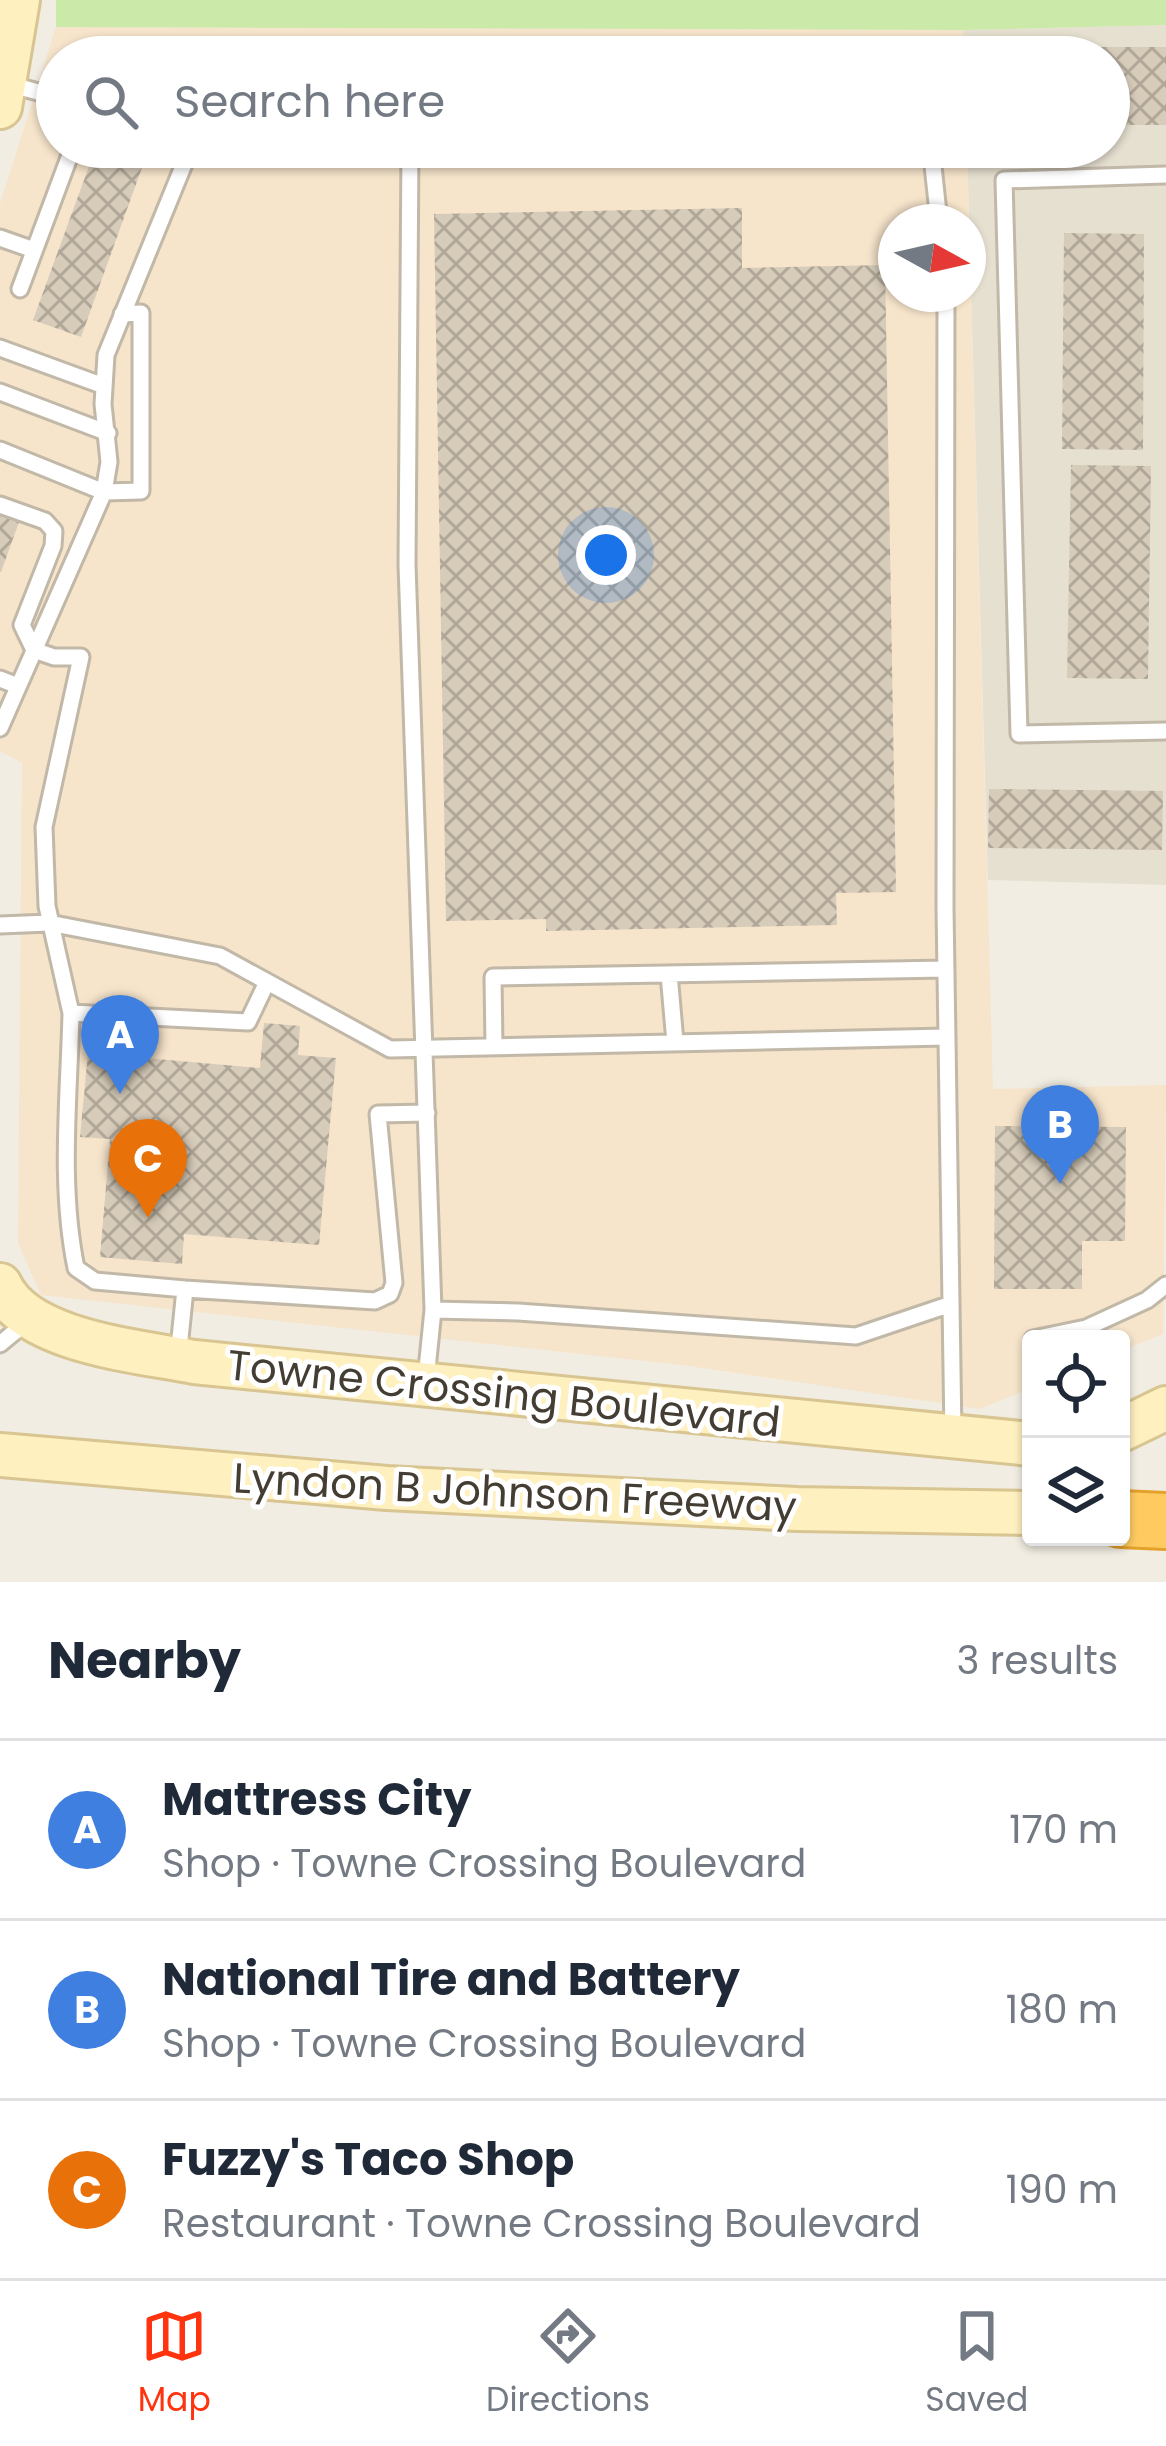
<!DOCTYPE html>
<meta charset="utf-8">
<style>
body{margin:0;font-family:Poppins,sans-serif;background:#f2f2f3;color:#1f2937}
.controls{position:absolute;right:36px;bottom:36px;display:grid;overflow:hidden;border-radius:12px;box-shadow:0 3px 9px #0004}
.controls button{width:108px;height:108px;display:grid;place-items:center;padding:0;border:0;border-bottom:3px solid #e0e1e3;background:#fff;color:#1f2937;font:60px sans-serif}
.compass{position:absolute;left:878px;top:204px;width:108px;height:108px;border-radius:50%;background:#fff;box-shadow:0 3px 9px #0004;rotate:98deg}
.you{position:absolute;left:606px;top:555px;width:42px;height:42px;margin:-30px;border:9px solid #fff;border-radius:50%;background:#1a73e8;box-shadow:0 0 0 18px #1a73e833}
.badge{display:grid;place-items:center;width:78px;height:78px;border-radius:50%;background:#ff330d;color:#fff;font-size:39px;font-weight:700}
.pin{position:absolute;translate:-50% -99px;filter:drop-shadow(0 3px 6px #0008)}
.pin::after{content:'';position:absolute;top:63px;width:42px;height:36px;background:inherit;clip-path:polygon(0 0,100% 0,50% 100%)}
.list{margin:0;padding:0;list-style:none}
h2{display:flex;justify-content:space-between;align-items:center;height:156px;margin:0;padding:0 48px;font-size:51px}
h2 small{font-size:39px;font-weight:400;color:#747a83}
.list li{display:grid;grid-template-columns:78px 1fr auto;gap:36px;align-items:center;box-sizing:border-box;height:180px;padding:0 48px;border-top:3px solid #e0e1e3}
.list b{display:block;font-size:45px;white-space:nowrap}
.list p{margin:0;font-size:39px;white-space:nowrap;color:#747a83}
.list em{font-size:39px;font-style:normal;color:#747a83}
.icon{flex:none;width:66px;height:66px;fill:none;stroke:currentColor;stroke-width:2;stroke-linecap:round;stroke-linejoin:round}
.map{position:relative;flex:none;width:1166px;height:1582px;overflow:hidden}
.search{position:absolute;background:#fff;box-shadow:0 3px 9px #0004;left:36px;right:36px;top:36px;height:132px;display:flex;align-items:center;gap:30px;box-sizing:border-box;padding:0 42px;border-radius:66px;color:#747a83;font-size:45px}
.sheet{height:696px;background:#fff}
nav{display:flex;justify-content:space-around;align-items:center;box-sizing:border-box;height:168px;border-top:3px solid #e0e1e3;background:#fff;font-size:33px;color:#747a83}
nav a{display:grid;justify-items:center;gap:6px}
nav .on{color:#ff330d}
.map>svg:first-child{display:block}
.residential{fill:#e6e0d0}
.commercial{fill:#f6e4cb;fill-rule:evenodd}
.grass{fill:#cbe9a8}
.building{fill:url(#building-cross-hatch)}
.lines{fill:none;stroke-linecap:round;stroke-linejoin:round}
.lane-casing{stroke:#c1b8a8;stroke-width:21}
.secondary-casing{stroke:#d8c591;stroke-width:48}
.highway-casing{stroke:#e4a12b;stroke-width:60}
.lane{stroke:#fff;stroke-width:15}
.secondary{stroke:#fff0c0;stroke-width:42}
.highway{stroke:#ffcb61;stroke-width:54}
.labels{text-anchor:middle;stroke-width:10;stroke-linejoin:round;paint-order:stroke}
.street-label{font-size:42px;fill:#443d33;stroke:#fff}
</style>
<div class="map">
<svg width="1166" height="1582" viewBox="0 0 1166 1582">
<defs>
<pattern id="building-cross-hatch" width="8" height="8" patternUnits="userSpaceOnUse" patternTransform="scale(3)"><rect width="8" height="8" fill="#d7ccba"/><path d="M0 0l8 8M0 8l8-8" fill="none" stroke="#b0a798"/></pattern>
</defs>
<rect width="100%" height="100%" fill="#f2ede2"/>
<path class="residential" d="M1166,25v860l-178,-5 -21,-733h142v-90h-145l-1,-27z"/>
<path class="commercial" d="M56,27l907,3 1,27h-907v90h910l26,942 173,-4 -3,249 -42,17v-12h-90v49l-51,21 -298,-44 -641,-70 -23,-52 4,-480 -22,-12v-547zM896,222h72v72h-72z"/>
<path class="grass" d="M56,0h1110v25l-203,5 -907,-3z"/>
<path class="building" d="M1007,47h159v78h-57v-68h-102z
M96,147l48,15 -63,175 -48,-17z
M742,208v60l143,-3 11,627 -60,1 1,32 -291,6v-12l-100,2 -12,-707z
M1064,233l80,1 -1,216 -81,-1z
M1071,465l80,1 -3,213 -81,-1z
M0,515l19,7 -18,50h-1z
M989,789l174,2 -1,59 -174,-2z
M264,1023l36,3 -2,29 38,3 -17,187 -135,-11 -2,30 -82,-7 10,-118 -30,-2 8,-84 172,15z
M995,1126l131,1 -1,114h-43v48h-88z"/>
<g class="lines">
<defs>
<path id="lane" d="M187,57l42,-1
M228,57h34
M8,84l49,13
M410,147l-3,418 26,745 -7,69
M931,147l8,75
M1166,175l-162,5 15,554 147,-3
M0,238l34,12
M20,289l53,-142
M946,294l-1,614 8,527
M0,348l104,38
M0,392l108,41
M0,450l104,42 37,-1v-178l-19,1
M0,505l45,16 9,10 -1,15 -31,79 12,25 20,7h27l-37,170 3,79 24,107 177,9 19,-40
M0,679l18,7
M0,728l104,-236 5,-30 -6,-58 3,-49 85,-208
M0,925l49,-2 171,33 170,93 557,-12
M669,974l6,68
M71,1013c-2,84 -12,172 5,255l19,13 90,8
M494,1047l-1,-70 453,-8
M433,1310l85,2 338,24 95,-32
M1033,1339l53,-11 61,-28 19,-15
M0,1344l29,-24
M178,1358l7,-69 190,12 15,-7 4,-11 -16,-169 49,-1"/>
<path id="secondary" d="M0,107l18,-107
M0,1285c26,57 138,66 194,77l837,82
M1121,1430l45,-22
M0,1455l387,33 410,21 234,4"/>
<path id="highway" d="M1121,1519l45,2"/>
</defs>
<use href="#lane" class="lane-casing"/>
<use href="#secondary" class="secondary-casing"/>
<use href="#highway" class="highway-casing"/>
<use href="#lane" class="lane"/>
<use href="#secondary" class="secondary"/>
<use href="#highway" class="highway"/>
</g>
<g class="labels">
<g class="street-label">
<text transform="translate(504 1393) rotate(6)" y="15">Towne Crossing Boulevard</text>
<text transform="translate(515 1492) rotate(3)" y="15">Lyndon B Johnson Freeway</text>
</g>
</g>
</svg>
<div class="controls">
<button><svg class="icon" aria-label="locate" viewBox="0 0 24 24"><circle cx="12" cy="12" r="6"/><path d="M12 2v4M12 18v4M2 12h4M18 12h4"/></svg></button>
<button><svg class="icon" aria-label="layers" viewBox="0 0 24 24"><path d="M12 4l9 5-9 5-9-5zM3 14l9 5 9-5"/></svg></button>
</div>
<svg class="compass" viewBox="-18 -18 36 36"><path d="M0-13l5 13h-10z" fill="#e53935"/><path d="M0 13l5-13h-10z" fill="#747a83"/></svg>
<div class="you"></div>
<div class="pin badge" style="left:120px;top:1094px;background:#3f7fe0">A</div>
<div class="pin badge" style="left:1060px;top:1184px;background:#3f7fe0">B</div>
<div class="pin badge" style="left:148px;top:1218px;background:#e8710a">C</div>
<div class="search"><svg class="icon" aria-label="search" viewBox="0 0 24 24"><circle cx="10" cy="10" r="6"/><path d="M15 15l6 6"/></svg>Search here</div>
</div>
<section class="sheet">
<h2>Nearby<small>3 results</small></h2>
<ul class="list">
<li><span class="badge" style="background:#3f7fe0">A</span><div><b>Mattress City</b><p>Shop · Towne Crossing Boulevard</p></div><em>170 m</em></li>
<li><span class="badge" style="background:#3f7fe0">B</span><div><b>National Tire and Battery</b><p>Shop · Towne Crossing Boulevard</p></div><em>180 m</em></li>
<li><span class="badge" style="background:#e8710a">C</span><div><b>Fuzzy's Taco Shop</b><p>Restaurant · Towne Crossing Boulevard</p></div><em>190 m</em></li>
</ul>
</section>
<nav>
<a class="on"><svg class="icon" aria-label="map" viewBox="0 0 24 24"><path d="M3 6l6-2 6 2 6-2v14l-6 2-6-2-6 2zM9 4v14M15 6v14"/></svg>Map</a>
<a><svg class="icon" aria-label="directions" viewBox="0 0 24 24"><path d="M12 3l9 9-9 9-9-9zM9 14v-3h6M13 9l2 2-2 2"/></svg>Directions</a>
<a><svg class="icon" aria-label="saved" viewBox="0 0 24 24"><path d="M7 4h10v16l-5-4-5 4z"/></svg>Saved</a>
</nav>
